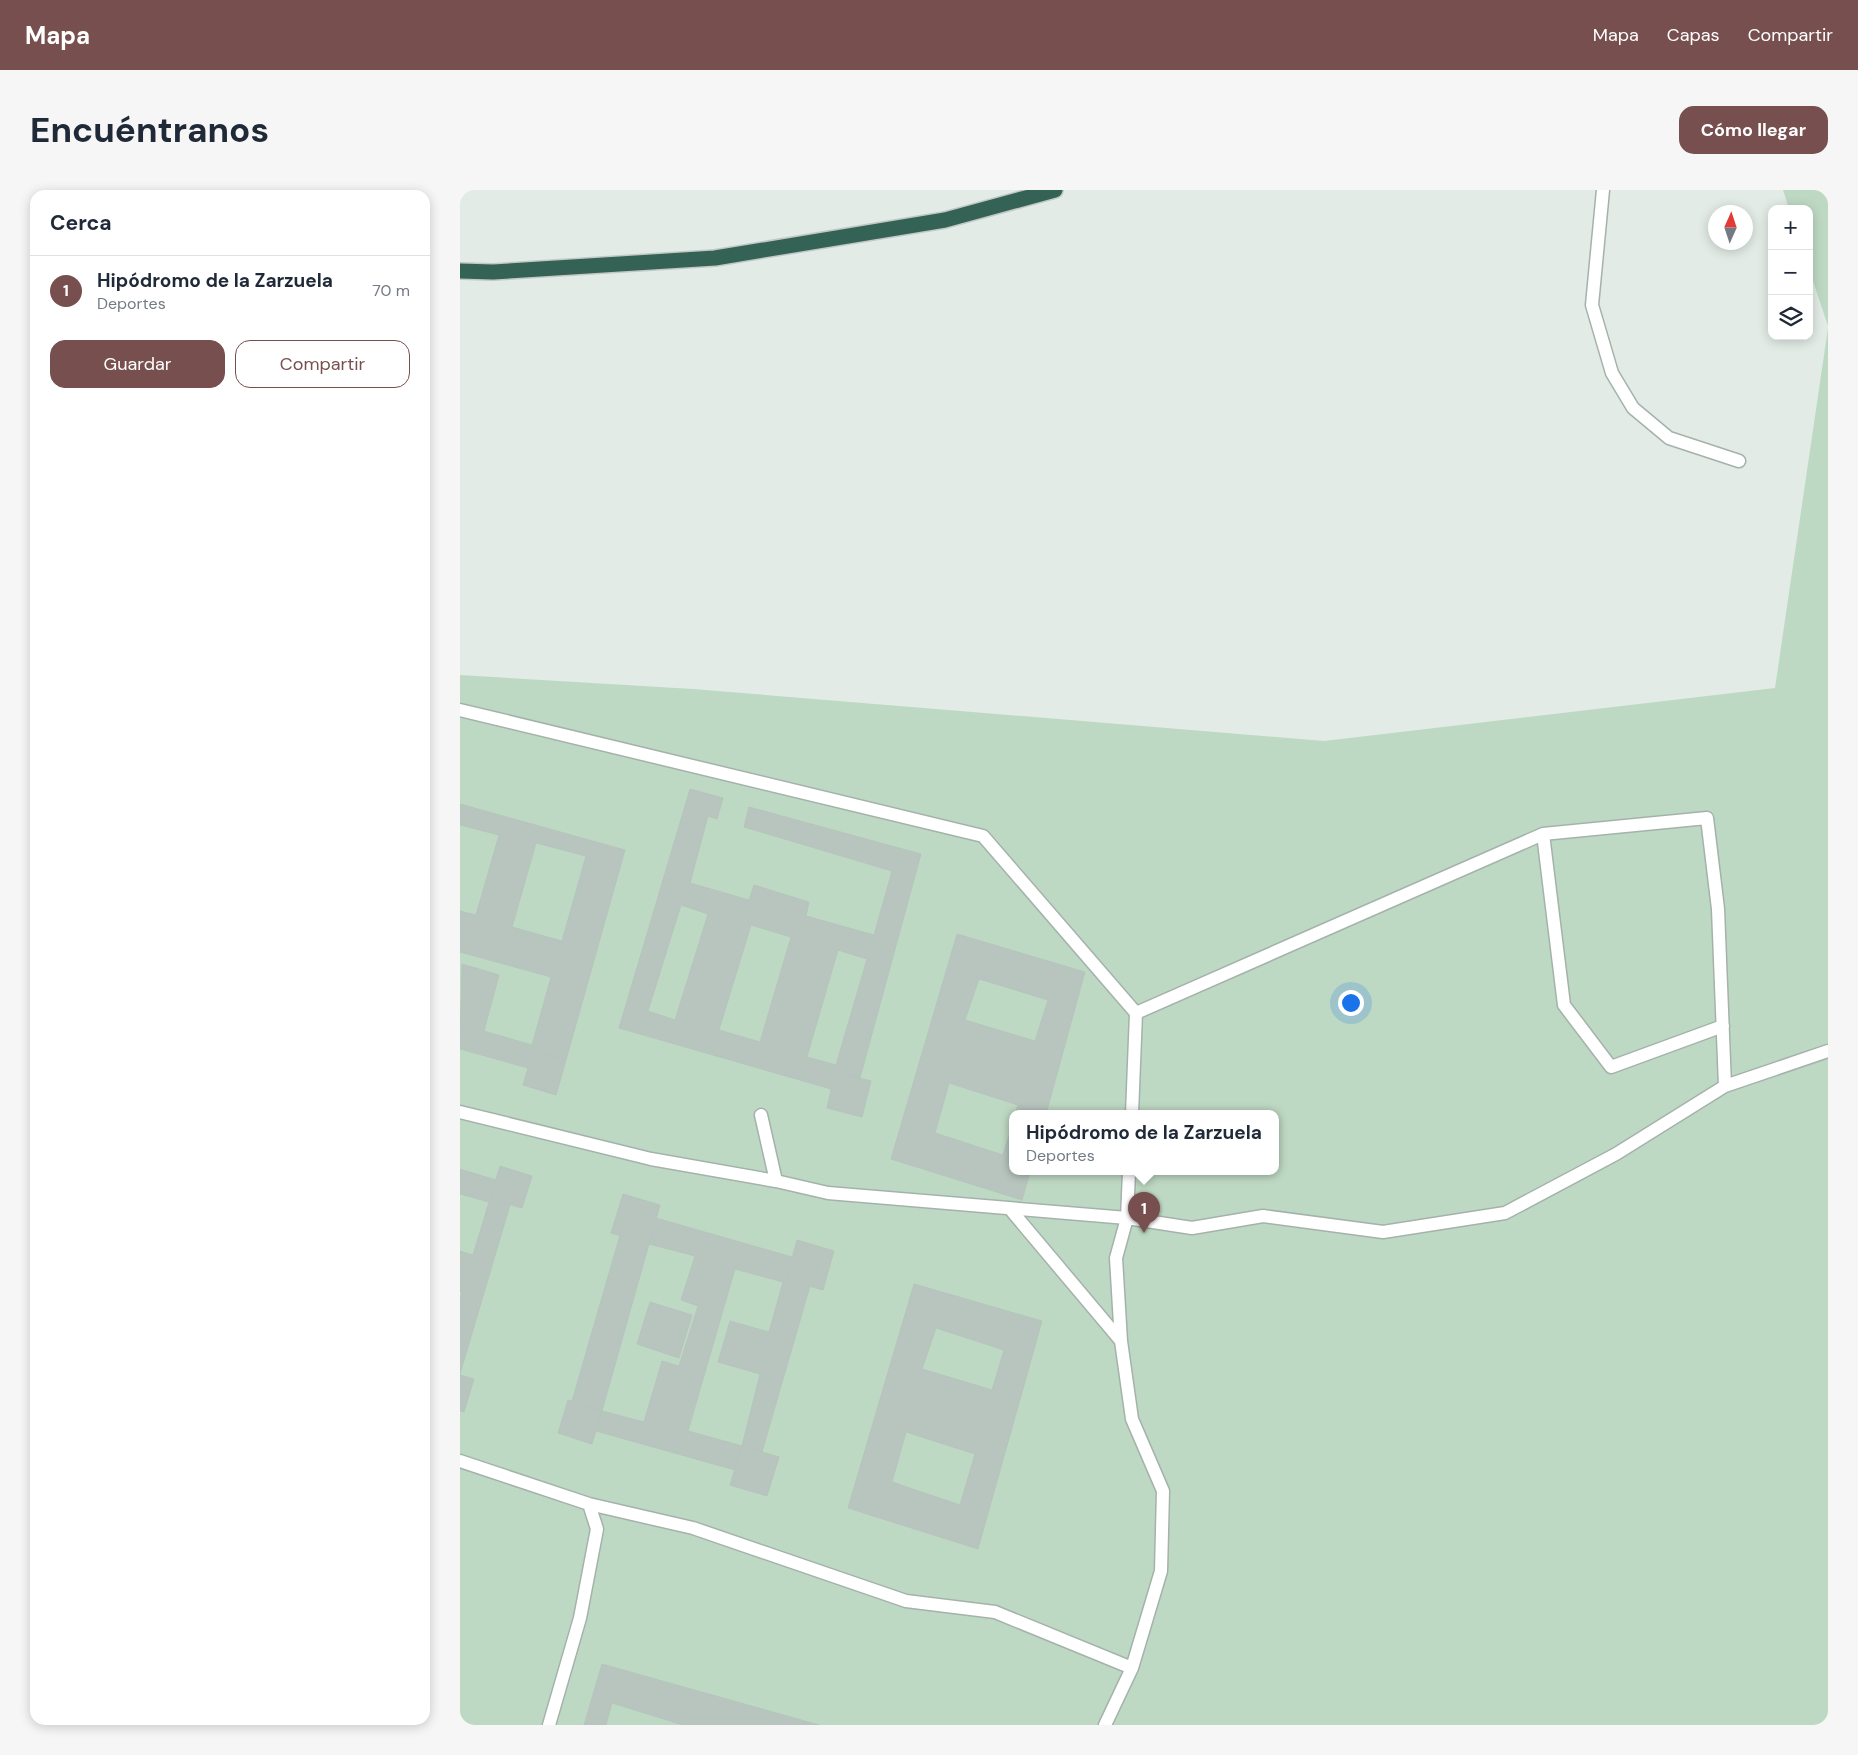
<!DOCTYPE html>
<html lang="es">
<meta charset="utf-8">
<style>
body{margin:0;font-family:"DM Sans",sans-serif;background:#f6f6f7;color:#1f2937}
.controls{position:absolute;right:15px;top:15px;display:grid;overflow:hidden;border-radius:10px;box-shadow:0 2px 12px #0003}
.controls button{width:45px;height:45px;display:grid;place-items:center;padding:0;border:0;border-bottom:1px solid #e0e1e3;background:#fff;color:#1f2937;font:25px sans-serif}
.compass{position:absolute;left:1248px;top:15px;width:45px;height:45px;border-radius:50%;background:#fff;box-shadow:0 2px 12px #0003;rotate:3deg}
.you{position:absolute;left:890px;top:812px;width:18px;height:18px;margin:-12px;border:4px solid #fff;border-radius:50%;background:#1a73e8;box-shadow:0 0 0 8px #1a73e833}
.badge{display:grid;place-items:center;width:32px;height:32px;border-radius:50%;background:#774f4e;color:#fff;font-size:16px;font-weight:700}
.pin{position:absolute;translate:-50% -41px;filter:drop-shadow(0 1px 2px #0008)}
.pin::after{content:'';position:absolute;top:26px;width:18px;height:15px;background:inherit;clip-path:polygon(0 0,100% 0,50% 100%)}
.popup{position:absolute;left:549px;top:920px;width:270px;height:65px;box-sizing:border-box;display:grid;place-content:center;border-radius:10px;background:#fff;filter:drop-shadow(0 1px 4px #0005);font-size:16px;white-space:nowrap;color:#747a83}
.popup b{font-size:19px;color:#1f2937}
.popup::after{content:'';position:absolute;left:50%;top:100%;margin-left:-10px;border:10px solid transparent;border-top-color:#fff}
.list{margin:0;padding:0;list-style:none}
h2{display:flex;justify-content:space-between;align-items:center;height:65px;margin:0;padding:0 20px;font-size:21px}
h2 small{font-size:16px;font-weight:400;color:#747a83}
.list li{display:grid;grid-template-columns:32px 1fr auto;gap:15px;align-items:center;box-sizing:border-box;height:70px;padding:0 20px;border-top:1px solid #e0e1e3}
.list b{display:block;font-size:19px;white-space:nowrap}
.list p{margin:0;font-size:16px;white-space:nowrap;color:#747a83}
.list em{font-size:16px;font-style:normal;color:#747a83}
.actions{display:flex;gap:10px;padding:15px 20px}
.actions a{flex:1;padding:11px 0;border:1px solid #774f4e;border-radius:15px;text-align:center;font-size:18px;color:#774f4e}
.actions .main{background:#774f4e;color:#fff}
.icon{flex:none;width:28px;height:28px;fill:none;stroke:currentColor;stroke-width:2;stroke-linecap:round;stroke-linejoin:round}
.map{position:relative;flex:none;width:1368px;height:1535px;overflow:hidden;border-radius:15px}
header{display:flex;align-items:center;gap:30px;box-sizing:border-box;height:70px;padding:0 25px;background:#774f4e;color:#fff}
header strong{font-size:24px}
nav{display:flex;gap:28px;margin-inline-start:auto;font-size:18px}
.intro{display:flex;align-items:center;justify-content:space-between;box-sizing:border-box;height:120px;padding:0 30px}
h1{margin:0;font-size:35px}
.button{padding:12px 22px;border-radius:15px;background:#774f4e;color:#fff;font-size:18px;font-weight:700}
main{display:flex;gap:30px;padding:0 30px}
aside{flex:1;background:#fff;border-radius:15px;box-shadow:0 2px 12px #0003}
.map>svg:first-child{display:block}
.green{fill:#bed9c3;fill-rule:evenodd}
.building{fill:#b8c5bf;stroke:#b6c4bd;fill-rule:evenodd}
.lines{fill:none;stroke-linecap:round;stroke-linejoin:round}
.lane-casing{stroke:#a5b2ac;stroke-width:15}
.highway-casing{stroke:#c2c8c6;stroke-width:18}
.lane{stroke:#fff;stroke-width:12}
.highway{stroke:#346356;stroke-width:15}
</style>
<header>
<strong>Mapa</strong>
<nav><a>Mapa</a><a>Capas</a><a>Compartir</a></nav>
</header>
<div class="intro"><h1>Encuéntranos</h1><a class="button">Cómo llegar</a></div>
<main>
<aside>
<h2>Cerca<small></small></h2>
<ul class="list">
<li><span class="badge">1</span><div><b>Hipódromo de la Zarzuela</b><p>Deportes</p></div><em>70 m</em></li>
</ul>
<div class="actions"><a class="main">Guardar</a><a>Compartir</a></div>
</aside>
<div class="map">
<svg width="1368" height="1535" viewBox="0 0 1368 1535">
<rect width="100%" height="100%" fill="#e2ebe6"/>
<path class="green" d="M1323,0h45v136l-19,-57v-60h-20z
M1368,138v1397h-1368v-1050l233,14 631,52 451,-53zM553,924h262v58h-262z"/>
<path class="building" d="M230,599l33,9 -6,21 -9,-3 -18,67 59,17 5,-15 55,17 -3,14 68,19 18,-64 -148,-44 5,-20 172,47 -61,224 -25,-6 -4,17 -212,-61zM221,715l27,9 -33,106 -27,-9zM291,735l40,12 -31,105 -41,-12zM378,760l29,9 -31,106 -29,-8z
M0,614l165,46 -59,210 -33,-9 -5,17 -68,-19 2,-85 37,11 -15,56 48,14 19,-68 -91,-25v-41l16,4 23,-80 -39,-10zM76,653l50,13 -24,85 -50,-14z
M497,744l128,38 -39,142h-31l3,-9 -69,-22 -14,50 68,22 10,-32v49h17l-8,28 -131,-41zM519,789l69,21 -13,41 -70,-21z
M73,861l33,9 -10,35 -33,-10z
M375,882l36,9 -9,36 -35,-9z
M40,976l32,10 -10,32 -32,-9z
M0,979l36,11 -6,19 20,6 -50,169v-75l2,-7h-2v-41l13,4 16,-53 -29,-8z
M163,1004l37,11 -11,39 -38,-11z
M196,1028l136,39 -6,23 24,6 -48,166 -20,-6 -7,24 -139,-39 6,-20 42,11 18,-61 17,5 19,-60 -17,-6 14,-44 -46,-12zM275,1079l48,13 -14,50 -39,-11 -12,41 42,12 -18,72 -54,-15z
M160,1045l29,9 -47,167 -30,-10z
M337,1050l37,11 -11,39 -37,-10z
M454,1094l128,37 -64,228 -130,-41zM476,1138l68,22 -12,40 -70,-21zM446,1242l69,22 -15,51 -68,-23z
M190,1112l42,13 -13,43 -42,-14z
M0,1185l14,4 -10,33 -4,-1z
M108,1210l34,11 -10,33 -34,-11z
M282,1256l37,11 -12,39 -37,-11z
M142,1474l217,61h-136l-71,-22 -6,22h-22z"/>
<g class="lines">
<defs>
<path id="lane" d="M1143,0l-11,115 20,68 21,35 36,30 70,23
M0,520l523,126 153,177 407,-179 164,-16 11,91 7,177
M1083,644l21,171 47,62 112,-41
M0,922l191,47 125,22 52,12 299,25 65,10 71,-12 120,16 122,-19 111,-59 109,-68 103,-35
M672,924l4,-101
M301,925l15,66
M550,1019l111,132
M0,1271l129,43 104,24 213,73 89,11 137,56
M89,1535l31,-107 17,-89 -8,-25
M645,1535l27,-57 29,-97 2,-80 -31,-72 -11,-78 -5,-83 11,-40 2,-46"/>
<path id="highway" d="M0,81l33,1 222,-14 230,-38 110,-30"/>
</defs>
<use href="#lane" class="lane-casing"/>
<use href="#highway" class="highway-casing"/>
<use href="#lane" class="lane"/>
<use href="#highway" class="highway"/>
</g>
</svg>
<div class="controls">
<button>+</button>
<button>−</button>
<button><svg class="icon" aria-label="layers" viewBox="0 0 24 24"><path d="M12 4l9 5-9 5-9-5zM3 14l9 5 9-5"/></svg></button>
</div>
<svg class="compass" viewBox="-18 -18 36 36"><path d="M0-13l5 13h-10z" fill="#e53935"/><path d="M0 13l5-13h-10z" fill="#747a83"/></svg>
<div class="you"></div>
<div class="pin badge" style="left:684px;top:1043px">1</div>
<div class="popup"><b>Hipódromo de la Zarzuela</b>Deportes</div>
</div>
</main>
